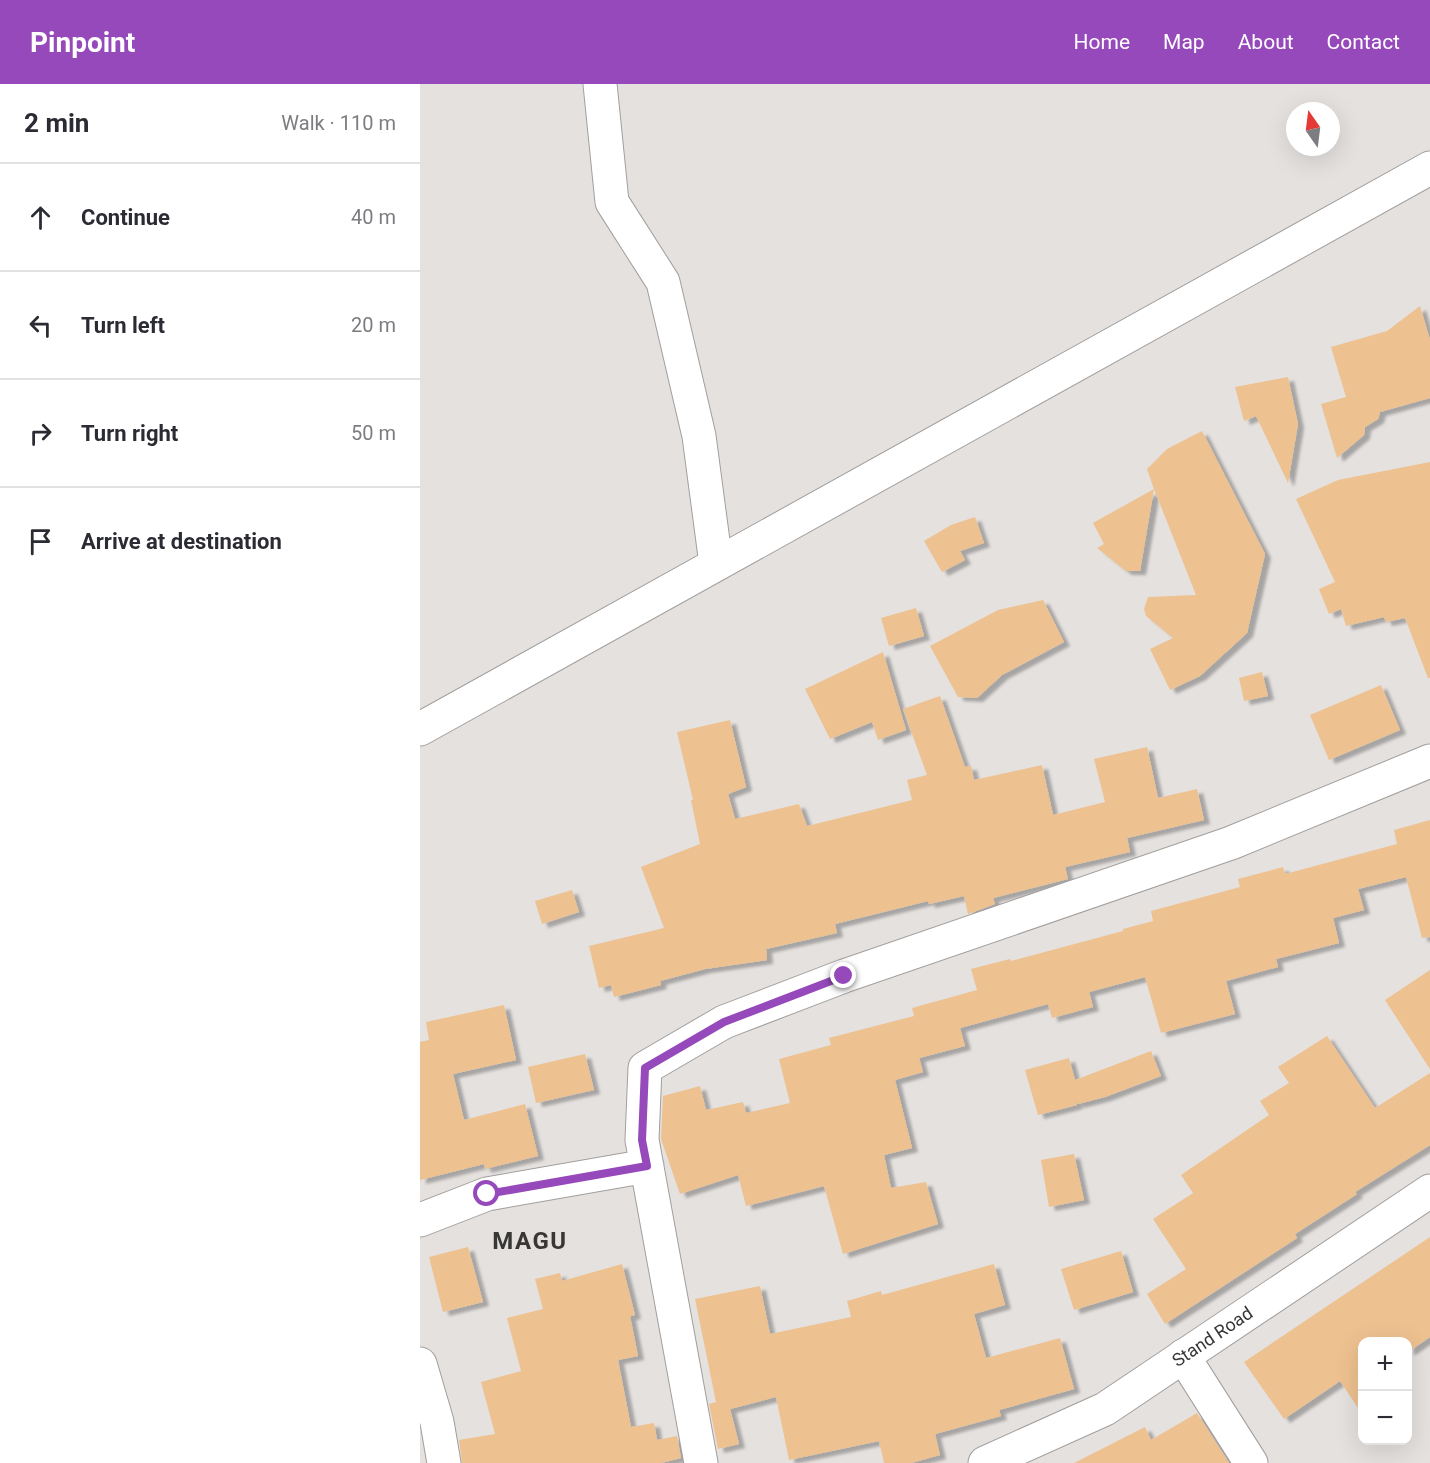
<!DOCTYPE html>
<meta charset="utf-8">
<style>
body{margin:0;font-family:Roboto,sans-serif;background:#f2f2f3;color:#2b2b33}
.controls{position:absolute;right:18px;bottom:18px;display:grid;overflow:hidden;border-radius:12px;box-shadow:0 6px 24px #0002}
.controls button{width:54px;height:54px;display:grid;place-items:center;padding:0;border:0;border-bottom:2px solid #e1e1e2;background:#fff;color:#2b2b33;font:30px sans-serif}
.compass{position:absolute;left:866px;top:18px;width:54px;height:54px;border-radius:50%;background:#fff;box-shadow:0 6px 24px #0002;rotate:346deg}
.stop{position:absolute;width:18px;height:18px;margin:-14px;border:4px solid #9649ba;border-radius:50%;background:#fff}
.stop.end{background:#9649ba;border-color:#fff;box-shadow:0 2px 6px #0008}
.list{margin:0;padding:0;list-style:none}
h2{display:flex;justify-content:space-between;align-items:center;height:78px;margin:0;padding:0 24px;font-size:26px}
h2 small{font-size:20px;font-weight:400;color:#7c7c81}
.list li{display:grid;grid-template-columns:39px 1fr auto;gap:18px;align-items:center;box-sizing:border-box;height:108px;padding:0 24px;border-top:2px solid #e1e1e2}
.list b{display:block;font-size:22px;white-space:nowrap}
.list em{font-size:20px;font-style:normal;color:#7c7c81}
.icon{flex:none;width:33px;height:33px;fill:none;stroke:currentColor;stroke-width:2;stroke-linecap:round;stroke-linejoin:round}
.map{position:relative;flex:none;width:1010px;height:1379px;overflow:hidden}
header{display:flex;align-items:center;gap:36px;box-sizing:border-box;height:84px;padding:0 30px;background:#9649ba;color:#fff}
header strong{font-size:28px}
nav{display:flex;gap:33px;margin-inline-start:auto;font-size:21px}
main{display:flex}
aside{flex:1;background:#fff}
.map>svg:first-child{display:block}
.building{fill:#eec190;filter:url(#shadow)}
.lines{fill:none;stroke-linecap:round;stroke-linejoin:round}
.street-casing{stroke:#a19f9d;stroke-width:35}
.secondary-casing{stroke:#a19f9d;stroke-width:35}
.highway-casing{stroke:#a19f9d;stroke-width:35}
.street{stroke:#fff;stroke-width:33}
.secondary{stroke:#fff;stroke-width:33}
.highway{stroke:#fff;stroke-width:33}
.route{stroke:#9649ba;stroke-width:8}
.labels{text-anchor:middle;stroke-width:4.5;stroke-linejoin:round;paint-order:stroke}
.street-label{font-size:18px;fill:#383736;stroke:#e4e1df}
.district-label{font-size:24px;font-weight:bold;letter-spacing:1.5px;fill:#383736;stroke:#e4e1df}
</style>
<header>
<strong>Pinpoint</strong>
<nav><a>Home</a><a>Map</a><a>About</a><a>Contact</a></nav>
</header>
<main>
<aside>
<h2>2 min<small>Walk · 110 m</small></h2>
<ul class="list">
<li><svg class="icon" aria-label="ahead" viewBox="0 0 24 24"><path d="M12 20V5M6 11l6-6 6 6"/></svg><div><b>Continue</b></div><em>40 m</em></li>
<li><svg class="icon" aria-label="left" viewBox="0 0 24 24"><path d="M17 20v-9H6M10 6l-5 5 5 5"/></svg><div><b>Turn left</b></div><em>20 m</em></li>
<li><svg class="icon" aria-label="right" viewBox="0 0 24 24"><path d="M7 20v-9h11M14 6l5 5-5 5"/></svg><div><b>Turn right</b></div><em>50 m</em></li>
<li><svg class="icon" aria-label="arrive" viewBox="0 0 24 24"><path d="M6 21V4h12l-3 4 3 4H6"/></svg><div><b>Arrive at destination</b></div></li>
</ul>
</aside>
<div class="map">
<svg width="1010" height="1379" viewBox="0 0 1010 1379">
<defs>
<filter id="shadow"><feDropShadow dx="6" dy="4" stdDeviation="1.5" flood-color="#0004"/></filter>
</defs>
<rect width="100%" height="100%" fill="#e4e1df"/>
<path class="building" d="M1000,222l10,34v58l-50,14 -2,7 -13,8 -1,8 -27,23 -16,-54 25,-7 -15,-50 56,-16z
M868,293l10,47 -10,59 -32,-67 -12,5 -9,-34z
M782,347l63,123 -18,79 -47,43 -30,14 -20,-41 23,-11 -27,-22 -2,-7 4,-12 48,-2 -42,-106 -14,82h-14l-29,-23 7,-4 -11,-21 61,-34 -7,-20 20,-20z
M1010,378v216h-2l-23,-60 -19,4 -2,-5 -38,9 -5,-17 -12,5 -10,-25 16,-7 -39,-83 42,-19z
M555,433l9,26 -24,8 5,9 -23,12 -18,-31 27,-16z
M623,516l21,42 -62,33 -25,23 -19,-1 -28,-51 68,-36z
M496,524l8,28 -35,10 -8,-28z
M463,568l23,78 -28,10 -6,-18 -42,17 -25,-50z
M842,588l6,24 -24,5 -5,-23z
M961,601l19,45 -71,30 -19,-45z
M520,612l25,71 6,-1 3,14 68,-15 11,50 52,-13 -11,-43 53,-12 11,51 39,-9 7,31 -77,18 3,14 -65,15 3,12 -75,19 2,6 -27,10 -4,-18 -35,8 -1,-3 -93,23 2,9 -71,16 1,11 -62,9 -45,12 1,4 -47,12 -3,-12 -12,3 -10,-42 75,-18 -23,-61 59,-23 -9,-44h2l-16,-68 53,-12 16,67 -18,7 7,25 64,-15 8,22 105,-26 -5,-20 20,-5 -24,-66z
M1010,736v117l-8,1 -16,-61 -48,12 6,21 -31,8 6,25 -63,16 2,8 -52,14 9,33 -74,19 -16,-56 -56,15 4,15 -41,11 -4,-14 -88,24 5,18 -46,12 4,14 -28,8 17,68 -28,7 7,33 35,-6 12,42 -95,30 -19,-68 -78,20 -8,-31 -58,19 -19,-55 2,-43 37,-10 6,24 37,-8 3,11 44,-10 -11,-44 52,-14 -2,-7 85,-22 -2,-8 65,-18 -6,-21 39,-10 1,2 112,-30v-2l30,-8 -2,-10 89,-24 -2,-8 45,-12 2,7 112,-30 -3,-14z
M152,806l7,22 -37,12 -7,-23z
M1010,886v99l-45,-69z
M84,921l12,55 -63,14 11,46 61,-16 13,52 -53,13 -1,-5 -64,16v-138l9,-2 -3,-18z
M907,952l48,72 55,-35v72l-75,47 2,2 -62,40 2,4 -132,86 -18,-30 39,-25 -33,-50 40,-26 -12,-18 88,-60 -9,-14 29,-18 -11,-16z
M731,967l10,25 -56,21 -27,7 -2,-4 1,5 -39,10 -13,-45 44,-12 6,22z
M165,970l9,36 -58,13 -8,-36z
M654,1070l10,46 -35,7 -8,-47z
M1010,1153v100l-22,15 -1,-11h-45v73l-22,-33 -56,38 -40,-57z
M48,1163l15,55 -40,10 -14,-55z
M701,1167l12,41 -59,18 -13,-41z
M202,1180l13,51 -5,1 8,40 -20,4 13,67 23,-4 3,17 20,-4 4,22 -20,5h-199l-3,-23 36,-6 -14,-52 40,-11 -14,-53 36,-9 -8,-30 25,-6 2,8z
M574,1180l11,41 -31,9 12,44 74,-20 14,51 -75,21 2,6 -66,18 5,21 -29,8h-27l-5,-22 -90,19 -13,-63 -46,12 9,35 -21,5 -9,-45 7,-2 -21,-103 65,-13 10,48 81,-17 -4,-16 34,-10 1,4z
M777,1329l32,50h-155l71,-36 6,13z"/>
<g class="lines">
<defs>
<path id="street" d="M180,0l12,118 51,80 36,154 17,128
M0,1136l67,-26 160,-28
M763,1272l68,107
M0,1280l17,58 7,41
M281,1379l-59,-323 3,-72 79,-46 120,-46 387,-133 199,-82"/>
<g id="secondary">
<path id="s1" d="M565,1379l120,-54 325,-218"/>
</g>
<path id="highway" d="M0,645l1010,-561"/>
</defs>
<use href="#street" class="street-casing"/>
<use href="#secondary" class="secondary-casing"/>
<use href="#highway" class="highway-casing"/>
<use href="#street" class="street"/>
<use href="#secondary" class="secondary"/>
<use href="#highway" class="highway"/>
</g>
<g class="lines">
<path class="route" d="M67,1110l160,-28 -5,-26 3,-72 79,-46 120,-46"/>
</g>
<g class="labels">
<g class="street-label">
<text dy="6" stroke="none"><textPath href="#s1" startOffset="261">Stand Road</textPath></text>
</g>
<g class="district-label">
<text x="110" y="1165">MAGU</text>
</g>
</g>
</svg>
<div class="controls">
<button>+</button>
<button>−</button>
</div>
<svg class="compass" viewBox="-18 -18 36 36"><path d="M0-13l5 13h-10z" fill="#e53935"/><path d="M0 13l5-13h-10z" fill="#7c7c81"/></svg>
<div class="stop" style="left:67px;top:1110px"></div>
<div class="stop end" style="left:424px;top:892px"></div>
</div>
</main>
